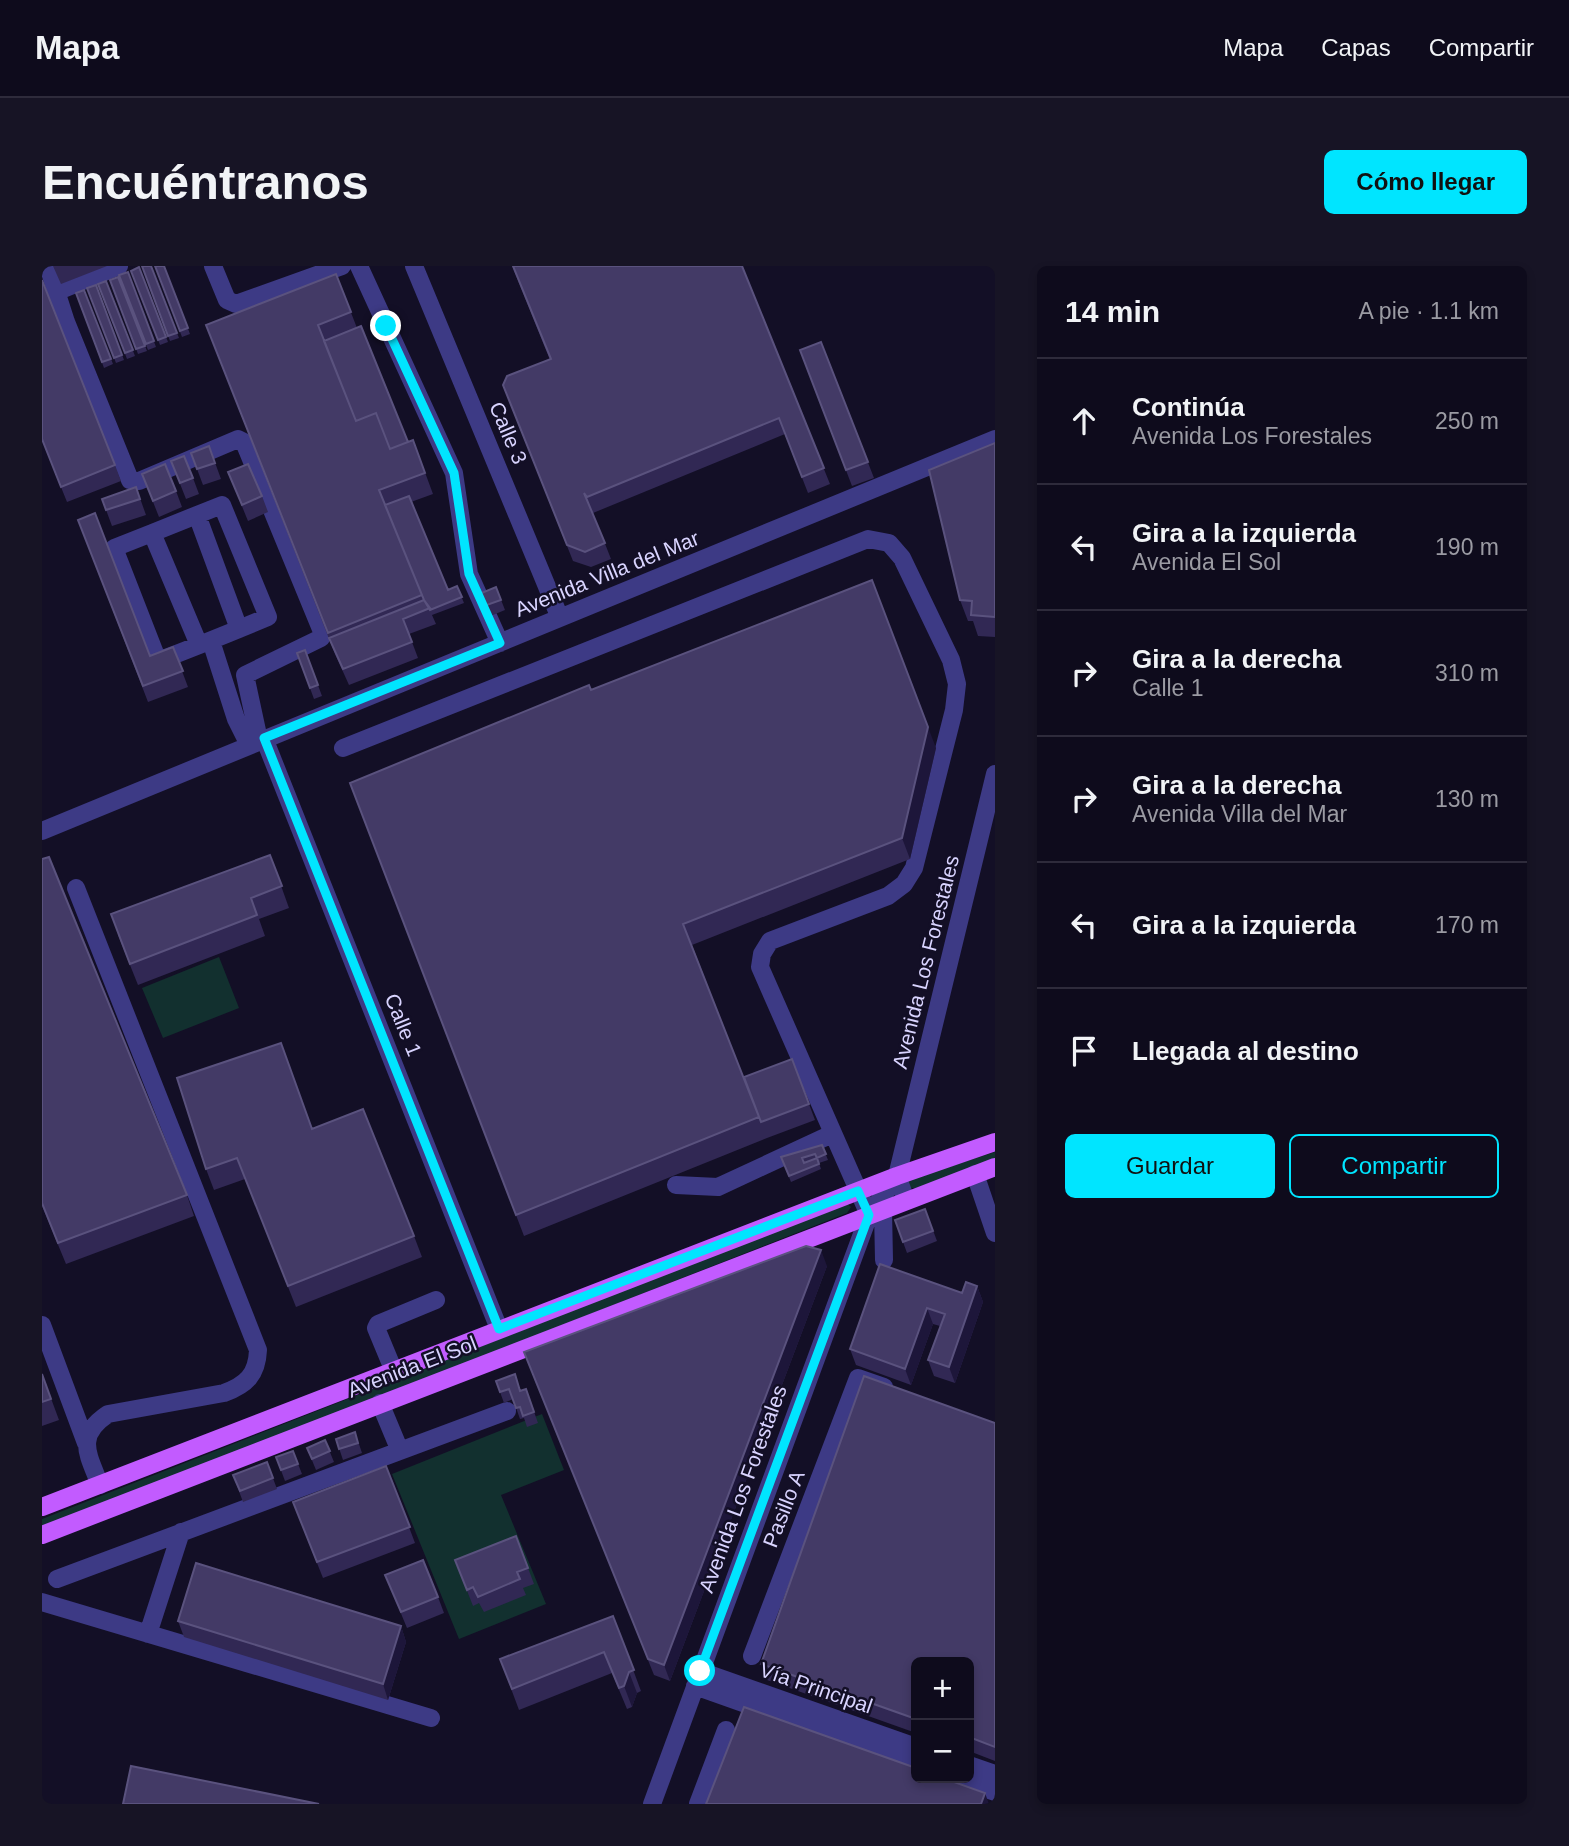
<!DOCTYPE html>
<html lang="es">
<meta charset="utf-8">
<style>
body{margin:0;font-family:Arial,sans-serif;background:#171425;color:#f1f3f6}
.controls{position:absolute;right:21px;bottom:21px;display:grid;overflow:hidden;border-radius:10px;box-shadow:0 4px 10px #0003}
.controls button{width:63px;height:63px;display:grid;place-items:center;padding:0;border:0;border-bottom:2px solid #2e2b3b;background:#0e0b1c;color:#f1f3f6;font:35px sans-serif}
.stop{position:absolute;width:21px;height:21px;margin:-16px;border:5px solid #00e5ff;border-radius:50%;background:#fff}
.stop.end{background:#00e5ff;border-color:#fff;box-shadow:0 2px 7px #0008}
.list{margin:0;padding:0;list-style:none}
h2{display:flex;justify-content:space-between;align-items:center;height:91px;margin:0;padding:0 28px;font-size:30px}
h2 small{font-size:23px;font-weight:400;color:#9b9ba3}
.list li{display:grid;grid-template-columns:46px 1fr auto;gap:21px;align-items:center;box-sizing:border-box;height:126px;padding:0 28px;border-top:2px solid #2e2b3b}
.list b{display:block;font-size:26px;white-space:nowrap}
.list p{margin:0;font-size:23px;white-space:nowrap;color:#9b9ba3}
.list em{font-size:23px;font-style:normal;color:#9b9ba3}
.actions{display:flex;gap:14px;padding:21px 28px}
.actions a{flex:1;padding:16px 0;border:2px solid #00e5ff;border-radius:10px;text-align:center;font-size:24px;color:#00e5ff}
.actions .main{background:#00e5ff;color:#111}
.icon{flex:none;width:38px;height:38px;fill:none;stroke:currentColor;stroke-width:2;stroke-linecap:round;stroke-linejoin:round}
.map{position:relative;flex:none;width:953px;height:1538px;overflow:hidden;border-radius:10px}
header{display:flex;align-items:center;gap:42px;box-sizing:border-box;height:98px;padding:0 35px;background:#0e0b1c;border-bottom:2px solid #2e2b3b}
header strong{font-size:33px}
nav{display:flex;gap:38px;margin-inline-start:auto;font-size:24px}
.intro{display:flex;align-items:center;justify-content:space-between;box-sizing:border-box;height:168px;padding:0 42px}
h1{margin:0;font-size:49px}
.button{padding:18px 32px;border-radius:10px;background:#00e5ff;color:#111;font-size:24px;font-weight:700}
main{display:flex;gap:42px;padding:0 42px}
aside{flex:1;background:#0e0b1c;border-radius:10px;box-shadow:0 4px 10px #0003}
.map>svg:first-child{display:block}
.green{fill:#12302f}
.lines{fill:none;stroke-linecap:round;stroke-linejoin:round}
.minor{stroke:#3d3a85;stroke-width:18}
.major{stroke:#c25bff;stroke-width:18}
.wall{fill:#312854}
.shaded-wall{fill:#1d163a}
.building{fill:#433a66;stroke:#5a527e;stroke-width:2}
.route{stroke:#00e5ff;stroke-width:9}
.labels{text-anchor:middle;stroke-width:5;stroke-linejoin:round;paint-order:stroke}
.street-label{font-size:21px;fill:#d9d4ff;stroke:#130f26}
</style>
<header>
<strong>Mapa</strong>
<nav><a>Mapa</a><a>Capas</a><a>Compartir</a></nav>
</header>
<div class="intro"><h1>Encuéntranos</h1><a class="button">Cómo llegar</a></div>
<main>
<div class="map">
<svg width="953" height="1538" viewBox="0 0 953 1538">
<rect width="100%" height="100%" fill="#130f26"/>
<path class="green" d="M177,691l20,51 -76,30 -21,-50z
M953,886v8l-79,28h-7l-2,-5 4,-4z
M804,937l5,4 -4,6 -805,317v-11z
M500,1148l22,56 -63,25 45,109 -87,35 -67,-165z"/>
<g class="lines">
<path class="minor" d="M6,0l18,56 64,158 9,1 99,-42 6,3 79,192 -2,4 -76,37 14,65
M171,0l14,34 9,4 106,-38
M317,0l95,207 15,101 31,69
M372,0l146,352
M14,26l63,-26
M155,249l42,114
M110,267l-38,15 44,113c37,-14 74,-29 110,-44l-46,-112 -70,28 47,112
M169,375l25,78 13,26
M222,472l235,591
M301,482l525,-209 21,4 13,15 49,102 6,24 -3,26 -40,158 -10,16 -16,12 -118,45 -8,13 -2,13 109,248 -217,589
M0,565l953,-392
M34,622l182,462c-1,25 -12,35 -34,43l-116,21c-33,22 -20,40 -8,71
M933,908l20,59
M634,919l42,2 114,-53
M864,934l-9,-24 98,-402
M841,944l1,50
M827,949l28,-39
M0,1059l44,118
M351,1103l-17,-41 2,-4 58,-24
M338,1137l20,48
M15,1313l450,-168
M0,1336l389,116
M106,1368l33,-102
M710,1390l106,-278 26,9
M658,1405l216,76
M653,1420l221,78
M927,1499l26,9
M912,1512l41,14
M656,1538l28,-74"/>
<path class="major" d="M0,1241l855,-331 98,-34
M0,1269l953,-368"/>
</g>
<path class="wall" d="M11,0h54l-46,18z
M100,0h9l28,72 -9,3z
M113,0h9l26,68 -8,3z
M470,0h230l88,218 -22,9 -23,-59 -192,79 18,46 -20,8 -18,-6 -70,-176 47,-25z
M97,1l29,75 -8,3 -29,-74z
M86,6l28,75 -8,3 -29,-75z
M294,8l21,54 51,114 5,-2 20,54 -22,8 37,88 9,-4 7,17 -32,12 4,9 -27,10 9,24 -69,27 -14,-31 -129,-329z
M76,11l29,74 -9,3 -28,-74z
M64,15l29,75 -8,3 -29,-75z
M54,19l28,75 -8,3 -29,-75z
M42,24l29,74 -9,4 -28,-75z
M779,76l53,136 -22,8 -52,-136z
M0,174l73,25 6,16 -54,21z
M953,177v194l-17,-1 -5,-15h-5l-8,-21z
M167,180l12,33 -18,6 -12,-32z
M129,195l22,17 6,16 -13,5z
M186,206l34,24 6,16 -20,9z
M100,208l34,17 6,16 -23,10z
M94,221l10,28 -34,11 -10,-27z
M36,254l72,136 23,-9 15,40 -40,15z
M454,321l9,23 -17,7 -9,-23z
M263,384l17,46 -8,3 -17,-46z
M549,424l345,58 -26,111 -218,86 56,144 61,15 6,16 -48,18 -243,98 -166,-432z
M228,589l19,53 -30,11 6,17 -127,49 -20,-50z
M0,593l145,336 7,21 -128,48 -24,-58z
M270,863l102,107 8,21 -126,50 -51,-128 -31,11 -8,-21z
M780,879l6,15 -9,3 2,6 -30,13 -10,-25z
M883,943l12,32 -30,12 -12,-33z
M838,998l82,29 15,-7 6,16 -28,81 -21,-7 -6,-16 12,-34 -7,-2 -22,61 -55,-20 -6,-16z
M785,1000l-157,415 -16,-6 -130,-323z
M0,1108l17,46 -17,6z
M454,1115l25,9 5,-1 12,34 -11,4 -3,-9 -4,1 -7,-20 -9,4z
M953,1157v338l-26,-10v-89h-53v71l-149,-53 -6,-16z
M313,1166l7,21 -19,7 -7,-21z
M283,1174l9,22 -18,8 -9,-22z
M251,1185l9,23 -17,7 -9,-24z
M225,1196l10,27 -34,13 -10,-27z
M344,1200l29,77 -92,35 -24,-60z
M474,1270l18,48 -11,4 3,7 -42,17 -5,-9 -6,3 -18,-46z
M343,1309l53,22 6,16 -37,15z
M571,1350l28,75 -4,2 -5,14 -5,2 -15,-36 -93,37 -19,-51z
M136,1355l223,5 5,16 -18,58 -204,-63z"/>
<path class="shaded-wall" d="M886,461l8,21 -26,111 -8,-21z
M779,984l6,16 -157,415 -6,-16z
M935,1020l6,16 -28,81 -6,-16z
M885,1042l6,16 -22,61 -6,-16z
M359,1360l5,16 -18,58 -5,-16z
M587,1406l8,21 -5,14 -8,-21z
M943,1527l4,11h-8z"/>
<path class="building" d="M100,0h9l26,67 -9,3z
M113,0h9l24,62 -8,3z
M471,0h229l82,202 -22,9 -23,-59 -192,79 -3,-4 21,50 -20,9 -18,-7 -64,-160 4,-9 44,-17z
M97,1l27,70 -8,3 -27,-69z
M86,6l26,69 -8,3 -27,-69z
M294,8l15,38 -33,13 38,96 20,-8 14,36 23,-9 12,33 -46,17 43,105 -94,38 -122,-308z
M76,11l27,69 -9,3 -26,-69z
M0,14l73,185 -54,22 -19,-48z
M64,15l27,69 -8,3 -27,-69z
M54,19l26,70 -8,3 -27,-70z
M42,24l27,69 -9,3 -26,-69z
M319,60l47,116 -18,7 -14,-36 -20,8 -32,-80z
M779,76l47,120 -22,8 -46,-120z
M953,177v174l-24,-2 1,-14 -12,-1 -31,-130z
M167,180l6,17 -18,6 -6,-16z
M142,190l9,22 -13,5 -9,-22z
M123,198l11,27 -23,10 -11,-27z
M206,198l14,32 -20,9 -14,-33z
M94,221l4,12 -34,11 -4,-11z
M367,230l39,94 9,-4 5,11 -32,13 -6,-10 -39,-95z
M53,247l55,143 23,-9 10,24 -40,15 -65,-166z
M830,314l56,147 -26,111 -219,86 76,193 -243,98 -166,-432 239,-98 2,5z
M454,321l5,13 -17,6 -5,-12z
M382,334l6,8 -27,11 9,23 -69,27 -14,-31z
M263,384l13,35 -8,3 -13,-35z
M228,589l12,31 -31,12 6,17 -127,49 -19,-50z
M7,591l138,338 -129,48 -16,-40v-344z
M239,777l31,86 51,-20 51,127 -126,50 -51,-128 -31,11 -29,-91z
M750,793l17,45 -48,18 -17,-45z
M780,879l4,9 -9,4 -2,-4 -13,4 2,5 13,-5 2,6 -30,12 -8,-19z
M883,943l8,22 -30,11 -8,-22z
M764,980l15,4 -157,415 -16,-6 -124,-307z
M838,998l82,29 4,-11 11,4 -28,81 -21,-7 17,-46 -18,-6 -22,61 -55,-20z
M0,1108l9,25 -9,3z
M473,1108l5,17 6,-2 8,23 -11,4 -3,-9 -4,1 -7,-19 -9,3 -4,-11z
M822,1110l131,47v324l-26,-10v-75h-53v57l-155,-55z
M313,1166l3,11 -19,6 -3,-10z
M283,1174l5,11 -18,8 -5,-11z
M251,1185l5,13 -17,6 -5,-13z
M225,1196l6,16 -33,13 -7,-16z
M344,1200l24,61 -93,35 -24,-60z
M474,1270l12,32 -11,4 3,7 -42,18 -5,-10 -6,3 -12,-30z
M381,1294l15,37 -37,15 -16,-37z
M154,1297l205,63 -18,58 -205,-63z
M571,1350l21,54 -5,2 -5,14 -5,2 -15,-36 -92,37 -12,-30z
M702,1441l172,61v10h27l42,15 -4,11h-275z
M89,1500l188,38h-196z"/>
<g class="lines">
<path class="route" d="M344,60l68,147 15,101 31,69 -236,95 235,591 359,-138 11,24 -169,456"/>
</g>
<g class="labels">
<g class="street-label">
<text transform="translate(466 167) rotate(67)" y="7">Calle 3</text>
<text transform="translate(565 308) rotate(-22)" y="7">Avenida Villa del Mar</text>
<text transform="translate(884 696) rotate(-76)" y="7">Avenida Los Forestales</text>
<text transform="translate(361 759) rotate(68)" y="7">Calle 1</text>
<text transform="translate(370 1101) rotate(-21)" y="7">Avenida El Sol</text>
<text transform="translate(701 1223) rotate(-70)" y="7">Avenida Los Forestales</text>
<text transform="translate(742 1243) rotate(-69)" y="7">Pasillo A</text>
<text transform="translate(774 1422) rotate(19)" y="7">Vía Principal</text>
</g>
</g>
</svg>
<div class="controls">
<button>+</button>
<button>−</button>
</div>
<div class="stop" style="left:658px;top:1405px"></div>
<div class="stop end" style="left:344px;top:60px"></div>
</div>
<aside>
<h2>14 min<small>A pie · 1.1 km</small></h2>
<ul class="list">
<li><svg class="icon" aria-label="ahead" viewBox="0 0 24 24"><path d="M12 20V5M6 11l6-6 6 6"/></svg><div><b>Continúa</b><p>Avenida Los Forestales</p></div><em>250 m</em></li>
<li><svg class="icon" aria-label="left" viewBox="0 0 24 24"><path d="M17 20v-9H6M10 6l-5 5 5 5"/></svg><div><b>Gira a la izquierda</b><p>Avenida El Sol</p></div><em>190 m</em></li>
<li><svg class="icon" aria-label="right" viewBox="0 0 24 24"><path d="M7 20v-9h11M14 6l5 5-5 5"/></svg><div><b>Gira a la derecha</b><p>Calle 1</p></div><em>310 m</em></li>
<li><svg class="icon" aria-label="right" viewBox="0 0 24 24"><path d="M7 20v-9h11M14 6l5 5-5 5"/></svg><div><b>Gira a la derecha</b><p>Avenida Villa del Mar</p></div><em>130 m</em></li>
<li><svg class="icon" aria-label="left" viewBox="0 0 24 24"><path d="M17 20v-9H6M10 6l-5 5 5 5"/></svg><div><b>Gira a la izquierda</b></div><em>170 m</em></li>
<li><svg class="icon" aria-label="arrive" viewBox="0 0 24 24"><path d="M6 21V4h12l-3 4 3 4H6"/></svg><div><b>Llegada al destino</b></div></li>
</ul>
<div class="actions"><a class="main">Guardar</a><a>Compartir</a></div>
</aside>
</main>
